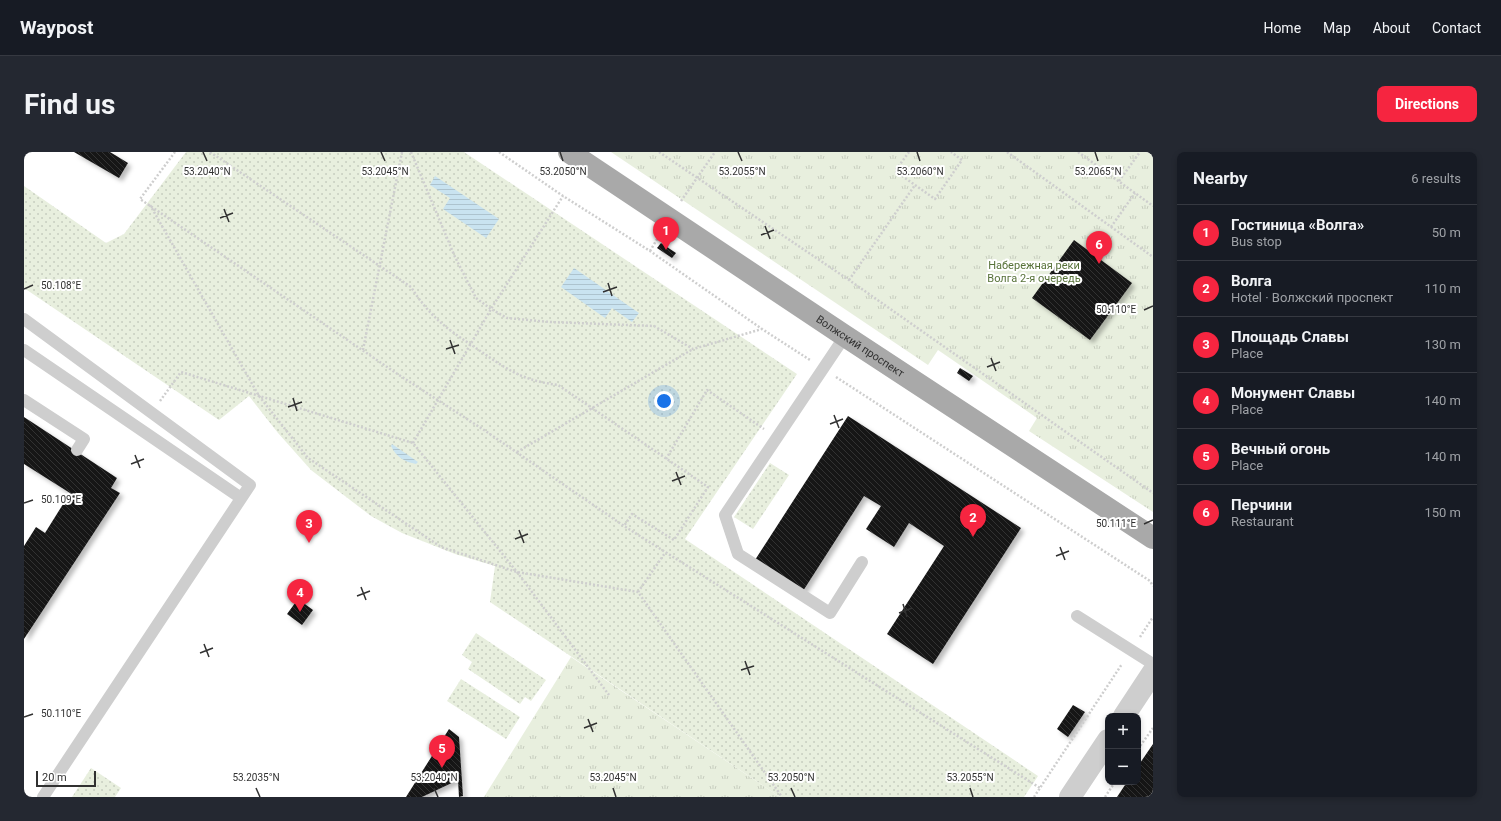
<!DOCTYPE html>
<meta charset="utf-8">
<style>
body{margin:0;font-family:Roboto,sans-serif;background:#242831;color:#f1f3f6}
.controls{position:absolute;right:12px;bottom:12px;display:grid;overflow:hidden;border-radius:8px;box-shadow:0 2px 6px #0003}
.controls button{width:36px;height:36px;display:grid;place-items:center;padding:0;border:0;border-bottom:1px solid #363941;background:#171b24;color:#f1f3f6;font:20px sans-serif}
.scale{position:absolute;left:12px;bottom:10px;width:60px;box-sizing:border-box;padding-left:4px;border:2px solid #313131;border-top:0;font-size:11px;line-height:14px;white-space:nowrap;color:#313131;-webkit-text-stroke:3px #fff;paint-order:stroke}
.you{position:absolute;left:640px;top:249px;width:14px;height:14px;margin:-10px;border:3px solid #fff;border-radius:50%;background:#1a73e8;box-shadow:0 0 0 6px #1a73e833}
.badge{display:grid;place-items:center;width:26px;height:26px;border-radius:50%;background:#f62540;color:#fff;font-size:13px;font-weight:700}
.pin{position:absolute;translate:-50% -33px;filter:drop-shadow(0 1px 2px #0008)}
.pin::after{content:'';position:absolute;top:21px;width:14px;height:12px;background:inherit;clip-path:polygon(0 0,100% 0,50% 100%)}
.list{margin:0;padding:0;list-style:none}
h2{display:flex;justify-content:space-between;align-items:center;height:52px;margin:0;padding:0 16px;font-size:17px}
h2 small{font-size:13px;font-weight:400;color:#9ea1a6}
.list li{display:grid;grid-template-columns:26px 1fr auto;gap:12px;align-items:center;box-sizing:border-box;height:56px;padding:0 16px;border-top:1px solid #363941}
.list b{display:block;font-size:15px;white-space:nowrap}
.list p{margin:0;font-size:13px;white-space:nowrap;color:#9ea1a6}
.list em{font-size:13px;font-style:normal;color:#9ea1a6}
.map{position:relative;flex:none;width:1129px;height:645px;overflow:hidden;border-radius:8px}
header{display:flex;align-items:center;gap:24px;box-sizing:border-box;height:56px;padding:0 20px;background:#171b24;border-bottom:1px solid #363941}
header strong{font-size:19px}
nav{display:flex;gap:22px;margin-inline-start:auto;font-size:14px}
.intro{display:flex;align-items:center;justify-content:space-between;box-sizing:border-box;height:96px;padding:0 24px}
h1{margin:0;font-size:28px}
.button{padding:10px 18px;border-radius:8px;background:#f62540;color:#fff;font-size:14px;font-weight:700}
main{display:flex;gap:24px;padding:0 24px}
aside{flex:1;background:#171b24;border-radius:8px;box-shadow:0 2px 6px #0003}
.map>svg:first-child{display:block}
.grass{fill:url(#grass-dots)}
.park{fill:url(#park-tufts)}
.water{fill:url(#water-rules)}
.building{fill:url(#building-back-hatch);filter:url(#shadow)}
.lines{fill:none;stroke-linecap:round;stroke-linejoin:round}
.path{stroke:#cecece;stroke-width:2.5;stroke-dasharray:2 2;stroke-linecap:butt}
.service{stroke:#cecece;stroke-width:12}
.minor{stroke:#cecece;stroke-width:22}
.primary{stroke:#a9a9a9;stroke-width:22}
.ticks{fill:none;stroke:#313131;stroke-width:1.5}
.labels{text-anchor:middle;stroke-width:4;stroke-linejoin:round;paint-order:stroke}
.park-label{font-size:11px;fill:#577239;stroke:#fff}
.street-label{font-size:11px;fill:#313131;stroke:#fff}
.ticks-label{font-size:10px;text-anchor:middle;fill:#313131;stroke:#fff;stroke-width:4;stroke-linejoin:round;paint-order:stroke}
</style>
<header>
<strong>Waypost</strong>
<nav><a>Home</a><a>Map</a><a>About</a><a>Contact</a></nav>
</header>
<div class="intro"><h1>Find us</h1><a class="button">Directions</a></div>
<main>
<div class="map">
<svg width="1129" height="645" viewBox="0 0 1129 645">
<defs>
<pattern id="grass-dots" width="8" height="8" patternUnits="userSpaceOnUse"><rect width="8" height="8" fill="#e8efde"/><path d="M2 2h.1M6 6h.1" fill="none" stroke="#c7cdbf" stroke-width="1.8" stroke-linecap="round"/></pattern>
<pattern id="park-tufts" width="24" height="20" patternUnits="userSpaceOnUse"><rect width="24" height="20" fill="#e8efde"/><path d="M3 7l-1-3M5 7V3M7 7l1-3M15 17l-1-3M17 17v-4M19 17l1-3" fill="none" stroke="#c7cdbf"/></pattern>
<pattern id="water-rules" width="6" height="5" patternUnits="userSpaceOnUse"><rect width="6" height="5" fill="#c9e3f0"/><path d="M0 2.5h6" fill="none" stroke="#adc3ce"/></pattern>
<pattern id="building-back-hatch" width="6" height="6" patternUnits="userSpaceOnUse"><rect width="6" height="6" fill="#181818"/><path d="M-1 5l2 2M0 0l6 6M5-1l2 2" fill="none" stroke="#313131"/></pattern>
<filter id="shadow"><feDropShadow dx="3.5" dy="3.5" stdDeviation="2" flood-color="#0004"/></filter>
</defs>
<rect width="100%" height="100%" fill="#fff"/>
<path class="grass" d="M162,0h278l333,222 -112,165 353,237 -14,21h-244l-290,-195 5,-36 -40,-12 -53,-21 -31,-17 -60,-46 -33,-37 -29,-37 -30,24 -195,-132v-102l82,57 18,-9z
M746,311l19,12 -36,54 -19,-12z
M452,481l70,47 -15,21 -6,-4 -5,7 -52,-35 4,-7 -10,-7z
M437,527l59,38 -14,22 -59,-38z
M67,616l30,20 -6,9h-43z"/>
<path class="park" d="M587,0h542v360l-124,-81 8,-13 -99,-68 -10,15z
M547,505l209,140h-296z"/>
<path class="water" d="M411,24l64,43 -13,19 -43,-29 7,-11 -20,-13z
M550,116l65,45 -7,9 -20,-14 -7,10 -44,-31z
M368,292l26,18 -2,2c-11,-2 -20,-7 -25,-18z"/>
<path class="building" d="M50,0h36l18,11 -9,15z
M1050,88l58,43 -42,57 -58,-42z
M637,91l15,10 -4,5 -15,-10z
M936,216l13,8 -4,5 -12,-8z
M824,264l173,112 -88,136 -46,-30 57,-88 -35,-23 -15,24 -28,-18 15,-23 -17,-10 -61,95 -48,-31z
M0,265l93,61 -6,10 9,5 -96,146v-93l12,-19 9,6 25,-40 -46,-29z
M274,447l15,11 -11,15 -15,-11z
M1049,553l12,7 -17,25 -11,-8z
M425,577l10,8 4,59 -4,1 -1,-17 -36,17h-16z
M1129,592v53h-36l10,-15h11v-16z"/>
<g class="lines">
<path class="path" d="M151,0l-35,47 256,174 88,57 140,96 416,262
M186,0l201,135c17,27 33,40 59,57 21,14 42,31 67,37 7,2 14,3 21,4l150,102 -34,53 -42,-26 -8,12
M387,0l44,105 21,41 15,11 16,9 43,4 104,4 39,23 69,-20
M475,0l64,44 87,55 112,78 48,31
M635,0l190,128 304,213
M885,0l-14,19 40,28 27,-39 -11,-8
M983,0l146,105
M1054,0l75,54
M1095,29l21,-29
M657,49l34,-49
M126,53l109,191 49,62 133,89 76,25 121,20 144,205
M1087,75l24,-34
M626,99l9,-15
M825,128l66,-95
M339,198l39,-198
M812,225l314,204 3,5
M136,249l21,-29 232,71 104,129 92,123
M389,291l78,-134 72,-113
M493,300l176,-103
M642,307l41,-69 57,39
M614,440l27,-39
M1116,485l13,-20
M1114,597l15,-21
M1010,645l88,-133
M1081,645l10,-15"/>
<path class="service" d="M0,167l226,166 -207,312
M821,184l-120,179 13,39 92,59 32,-51
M0,198l217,148
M0,248l60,39 -7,11
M1053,464l76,48"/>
<path class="minor" d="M1100,564l29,-44
M1046,645l38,-57"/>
<path class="primary" id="s1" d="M545,0l276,184 308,202"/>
</g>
<path class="ticks" d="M179,0l4,9M357,0l4,9M536,0l3,9M714,0l4,9M893,0l3,9M1071,0l3,9M200,57l5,13M196,66l13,-5M741,74l5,13M737,83l13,-5M584,131l4,13M0,137l9,-4M579,140l14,-5M1120,158l9,-4M426,188l5,14M422,197l13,-4M967,206l5,13M963,215l13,-5M269,246l4,13M264,255l14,-5M810,263l5,13M806,272l13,-5M111,303l5,13M107,312l13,-5M652,320l5,13M648,329l13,-5M0,351l9,-3M1120,372l9,-4M495,378l5,13M491,387l13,-5M1036,395l5,13M1032,404l13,-5M337,435l5,13M333,444l13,-5M879,452l4,13M875,461l13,-5M180,492l5,13M176,501l13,-5M721,509l5,14M717,518l13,-4M0,565l9,-3M564,567l5,13M560,576l13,-5M232,636l4,9M410,636l4,9M589,636l3,9M767,636l4,9M946,636l3,9"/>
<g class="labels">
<g class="park-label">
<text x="1010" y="117">Набережная реки<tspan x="1010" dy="13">Волга 2-я очередь</tspan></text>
</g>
<g class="street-label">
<text dy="4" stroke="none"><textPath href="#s1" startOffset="350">Волжский проспект</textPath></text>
</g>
</g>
<g class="ticks-label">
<text x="718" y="23">53.2055°N</text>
<text x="896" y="23">53.2060°N</text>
<text x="183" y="23">53.2040°N</text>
<text x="361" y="23">53.2045°N</text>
<text x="539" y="23">53.2050°N</text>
<text x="1074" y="23">53.2065°N</text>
<text x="37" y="137">50.108°E</text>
<text x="1092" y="161">50.110°E</text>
<text x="37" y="351">50.109°E</text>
<text x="1092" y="375">50.111°E</text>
<text x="37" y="565">50.110°E</text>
<text x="232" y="629">53.2035°N</text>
<text x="410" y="629">53.2040°N</text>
<text x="589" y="629">53.2045°N</text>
<text x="767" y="629">53.2050°N</text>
<text x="946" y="629">53.2055°N</text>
</g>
</svg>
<div class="controls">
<button>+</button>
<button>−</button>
</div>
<div class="scale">20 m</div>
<div class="you"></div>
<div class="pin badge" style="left:642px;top:98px">1</div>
<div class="pin badge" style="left:949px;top:385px">2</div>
<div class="pin badge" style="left:285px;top:391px">3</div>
<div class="pin badge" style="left:276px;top:460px">4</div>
<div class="pin badge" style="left:418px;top:616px">5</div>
<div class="pin badge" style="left:1075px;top:112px">6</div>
</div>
<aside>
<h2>Nearby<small>6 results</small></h2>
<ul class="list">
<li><span class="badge">1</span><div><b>Гостиница «Волга»</b><p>Bus stop</p></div><em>50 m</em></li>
<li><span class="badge">2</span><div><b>Волга</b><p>Hotel · Волжский проспект</p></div><em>110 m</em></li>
<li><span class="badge">3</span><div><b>Площадь Славы</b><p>Place</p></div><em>130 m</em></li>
<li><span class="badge">4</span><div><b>Монумент Славы</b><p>Place</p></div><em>140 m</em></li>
<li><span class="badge">5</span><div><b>Вечный огонь</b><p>Place</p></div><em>140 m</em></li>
<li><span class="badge">6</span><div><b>Перчини</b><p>Restaurant</p></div><em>150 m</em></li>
</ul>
</aside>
</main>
